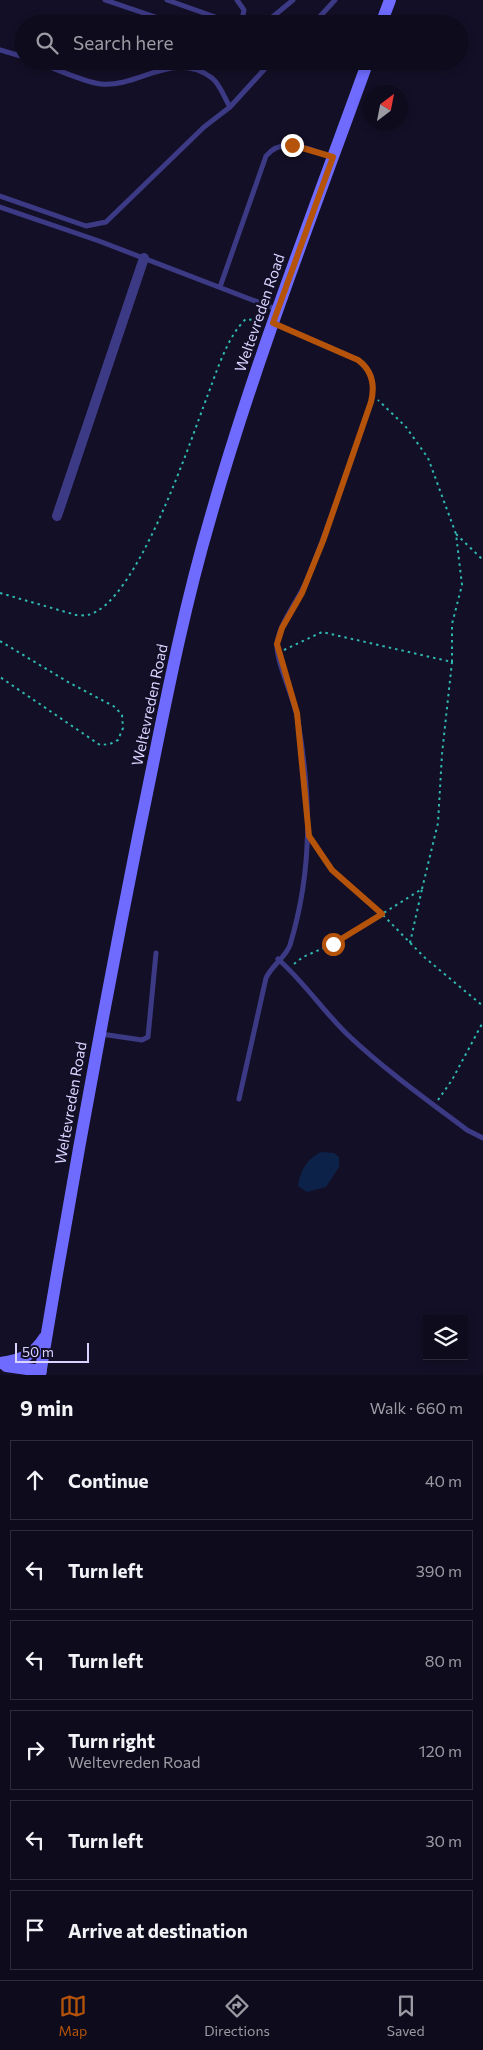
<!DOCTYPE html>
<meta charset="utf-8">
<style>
body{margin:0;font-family:Commissioner,sans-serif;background:#171425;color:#f1f3f6}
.controls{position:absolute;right:15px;bottom:15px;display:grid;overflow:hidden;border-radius:0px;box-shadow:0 2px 8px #0003}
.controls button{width:45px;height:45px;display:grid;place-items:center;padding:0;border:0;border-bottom:1px solid #2e2b3b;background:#0e0b1c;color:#f1f3f6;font:25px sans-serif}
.compass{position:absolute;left:363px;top:85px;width:45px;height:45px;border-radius:50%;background:#0e0b1c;box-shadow:0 2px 8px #0003;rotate:32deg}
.scale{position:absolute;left:15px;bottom:12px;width:74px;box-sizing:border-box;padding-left:5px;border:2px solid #d9d4ff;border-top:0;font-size:14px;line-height:18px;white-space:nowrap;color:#d9d4ff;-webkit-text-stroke:4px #130f26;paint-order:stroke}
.stop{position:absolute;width:15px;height:15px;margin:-11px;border:4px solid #b45309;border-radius:50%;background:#fff}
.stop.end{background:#b45309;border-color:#fff;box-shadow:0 1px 5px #0008}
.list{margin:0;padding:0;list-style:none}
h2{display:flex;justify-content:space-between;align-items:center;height:65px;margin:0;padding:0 20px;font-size:21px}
h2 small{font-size:16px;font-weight:400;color:#9b9ba3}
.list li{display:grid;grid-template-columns:32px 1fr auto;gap:15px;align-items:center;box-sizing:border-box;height:80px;margin:0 10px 10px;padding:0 10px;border:1px solid #2e2b3b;border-radius:0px}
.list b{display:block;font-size:19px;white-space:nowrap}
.list p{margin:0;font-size:16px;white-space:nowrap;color:#9b9ba3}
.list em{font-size:16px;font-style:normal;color:#9b9ba3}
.icon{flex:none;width:28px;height:28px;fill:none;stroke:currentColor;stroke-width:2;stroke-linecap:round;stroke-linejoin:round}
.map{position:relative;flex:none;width:483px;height:1375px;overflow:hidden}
.search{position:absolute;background:#0e0b1c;box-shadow:0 2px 8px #0003;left:15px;right:15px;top:15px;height:55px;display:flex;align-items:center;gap:12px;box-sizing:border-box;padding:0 18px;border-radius:28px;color:#9b9ba3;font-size:19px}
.sheet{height:605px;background:#0e0b1c}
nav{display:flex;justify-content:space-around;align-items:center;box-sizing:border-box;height:70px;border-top:1px solid #2e2b3b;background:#0e0b1c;font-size:14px;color:#9b9ba3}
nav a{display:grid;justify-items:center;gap:2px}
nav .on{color:#b45309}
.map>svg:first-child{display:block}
.water{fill:#0c2248}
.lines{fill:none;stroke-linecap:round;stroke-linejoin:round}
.path{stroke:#2fb8b0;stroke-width:2;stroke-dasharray:2.5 4;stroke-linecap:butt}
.lane{stroke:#3d3a85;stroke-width:5}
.street{stroke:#3d3a85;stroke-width:10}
.secondary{stroke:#6f6bff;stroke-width:12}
.route{stroke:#b45309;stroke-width:6}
.labels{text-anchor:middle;stroke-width:5;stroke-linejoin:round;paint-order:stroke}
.street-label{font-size:15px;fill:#d9d4ff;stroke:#130f26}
</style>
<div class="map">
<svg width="483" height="1375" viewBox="0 0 483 1375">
<rect width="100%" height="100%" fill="#130f26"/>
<path class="water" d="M321,1152l13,1 5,4v10l-13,20 -19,5 -9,-6c2,-16 9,-27 23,-34z"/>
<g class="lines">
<path class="path" d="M456,534l27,26
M0,593l76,22c4,0 9,1 12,0 49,-12 102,-173 119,-218 9,-23 20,-61 39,-78l15,2
M0,641l68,41 47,25 7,8 1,13 -5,12 -8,4 -10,1 -100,-68
M284,650l38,-18 130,30v-38l10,-39 -6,-51 -28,-76 -22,-31 -28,-27
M422,889l16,-66 4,-69 10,-92
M410,943l12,-54 -40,25 42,43 59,49
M294,964l9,-7 30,-13 49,-30 -50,-44 -18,-27
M438,1100l14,-20 31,-58"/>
<path class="lane" d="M105,0l71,24
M167,0l68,24
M237,0l7,10 -3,14
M264,24l29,-24
M313,24l22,-24
M0,50l24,7
M35,61c16,6 51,22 66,23 38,4 73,-35 111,-6 8,6 13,21 18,29
M0,196l86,30 20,-4 98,-95 26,-20 42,-46
M0,207l99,34 177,68
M220,287l46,-131c17,-21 44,-6 67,1
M278,959c26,23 45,52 70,76 37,35 79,65 119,95l16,8
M101,1034l41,6 6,-3 8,-84
M239,1099l27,-121c6,-13 20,-21 24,-33 23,-76 21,-147 8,-224 -3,-21 -22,-59 -21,-76 1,-20 22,-46 30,-65 24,-58 43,-118 64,-178 4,-16 2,-31 -13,-42l-84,-37"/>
<path class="street" d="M57,516l87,-258"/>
<path class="secondary" d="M381,24l9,-24
M0,1363c21,-3 33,-7 45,-26
M6,1366l35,5
M40,1375c30,-182 63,-363 99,-543 22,-105 41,-211 71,-313 44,-155 103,-306 158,-458"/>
</g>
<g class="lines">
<path class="route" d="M292,145l41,12 -60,166 85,37c15,11 17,26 13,42l-48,139 -21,52 -20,35 -5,16 20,69 12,123 23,34 50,44 -49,30"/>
</g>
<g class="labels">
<g class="street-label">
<text transform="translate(260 313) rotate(-71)" y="5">Weltevreden Road</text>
<text transform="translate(150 705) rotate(-78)" y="5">Weltevreden Road</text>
<text transform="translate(71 1103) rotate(-80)" y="5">Weltevreden Road</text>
</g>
</g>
</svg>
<div class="controls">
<button><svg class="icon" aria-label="layers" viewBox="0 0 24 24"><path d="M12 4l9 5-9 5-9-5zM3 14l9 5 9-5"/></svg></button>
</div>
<svg class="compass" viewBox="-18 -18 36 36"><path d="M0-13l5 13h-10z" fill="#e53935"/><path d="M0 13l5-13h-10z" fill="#9b9ba3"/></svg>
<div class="scale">50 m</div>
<div class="stop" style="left:333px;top:944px"></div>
<div class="stop end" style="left:292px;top:145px"></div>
<div class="search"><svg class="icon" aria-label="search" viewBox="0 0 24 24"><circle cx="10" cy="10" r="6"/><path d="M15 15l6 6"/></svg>Search here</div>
</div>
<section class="sheet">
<h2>9 min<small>Walk · 660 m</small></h2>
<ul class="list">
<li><svg class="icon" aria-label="ahead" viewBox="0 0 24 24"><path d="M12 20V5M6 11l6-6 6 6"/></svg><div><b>Continue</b></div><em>40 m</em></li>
<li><svg class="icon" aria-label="left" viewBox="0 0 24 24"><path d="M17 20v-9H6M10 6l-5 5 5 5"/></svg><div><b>Turn left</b></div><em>390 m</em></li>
<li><svg class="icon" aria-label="left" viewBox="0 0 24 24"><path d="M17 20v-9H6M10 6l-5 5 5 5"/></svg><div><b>Turn left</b></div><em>80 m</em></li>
<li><svg class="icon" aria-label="right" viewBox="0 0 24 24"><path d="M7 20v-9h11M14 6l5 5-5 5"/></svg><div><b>Turn right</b><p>Weltevreden Road</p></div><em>120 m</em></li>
<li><svg class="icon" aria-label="left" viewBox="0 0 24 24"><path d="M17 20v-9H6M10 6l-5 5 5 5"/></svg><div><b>Turn left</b></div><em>30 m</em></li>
<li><svg class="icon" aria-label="arrive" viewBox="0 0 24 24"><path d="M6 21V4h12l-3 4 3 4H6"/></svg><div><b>Arrive at destination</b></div></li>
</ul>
</section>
<nav>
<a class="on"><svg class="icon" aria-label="map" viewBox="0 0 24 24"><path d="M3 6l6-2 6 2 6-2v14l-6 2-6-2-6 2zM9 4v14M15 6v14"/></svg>Map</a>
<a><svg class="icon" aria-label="directions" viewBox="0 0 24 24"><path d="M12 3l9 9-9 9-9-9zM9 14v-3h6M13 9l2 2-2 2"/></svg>Directions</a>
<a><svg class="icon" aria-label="saved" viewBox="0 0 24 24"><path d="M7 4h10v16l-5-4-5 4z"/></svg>Saved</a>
</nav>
